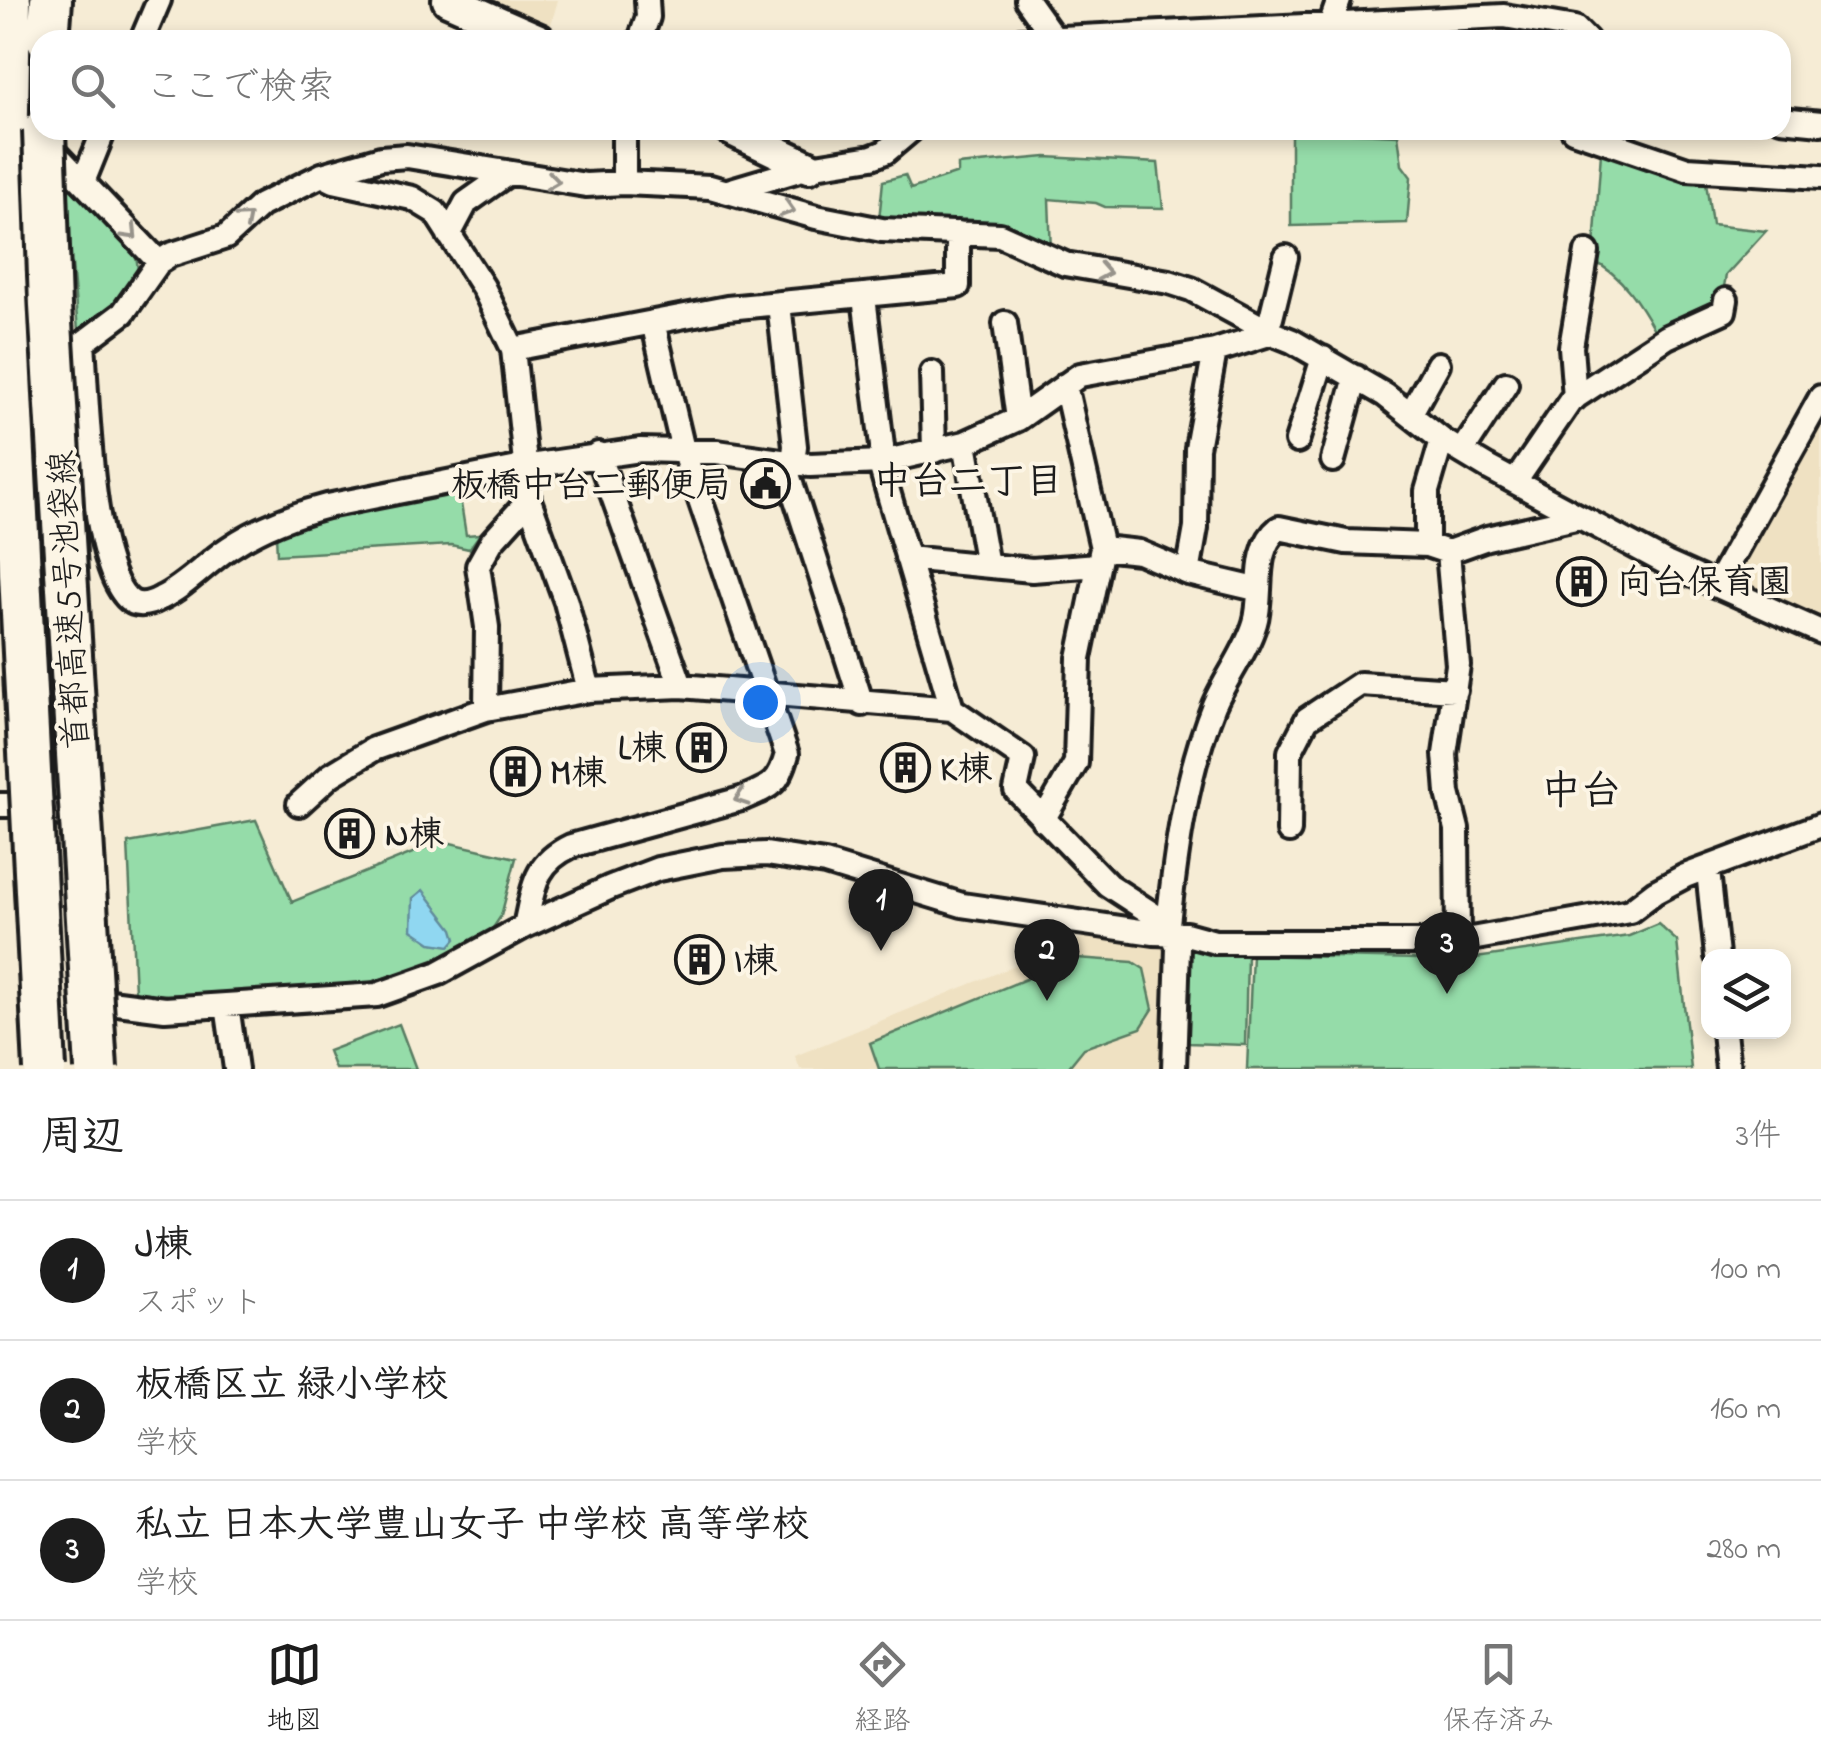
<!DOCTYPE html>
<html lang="ja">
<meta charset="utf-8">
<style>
body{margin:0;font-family:"Indie Flower","Klee One",sans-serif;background:#f2f2f2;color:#222}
.controls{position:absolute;right:30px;bottom:30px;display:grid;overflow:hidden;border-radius:20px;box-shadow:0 5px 15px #0003}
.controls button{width:90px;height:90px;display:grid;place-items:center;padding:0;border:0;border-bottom:2px solid #e0e0e0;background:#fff;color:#222;font:50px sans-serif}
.you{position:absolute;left:760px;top:702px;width:35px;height:35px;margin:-25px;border:8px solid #fff;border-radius:50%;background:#1a73e8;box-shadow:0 0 0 15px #1a73e833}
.badge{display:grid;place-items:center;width:65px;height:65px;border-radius:50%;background:#1c1c1c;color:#fff;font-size:32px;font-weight:700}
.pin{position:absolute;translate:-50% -82px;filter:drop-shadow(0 2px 5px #0008)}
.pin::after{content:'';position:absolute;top:52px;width:35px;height:30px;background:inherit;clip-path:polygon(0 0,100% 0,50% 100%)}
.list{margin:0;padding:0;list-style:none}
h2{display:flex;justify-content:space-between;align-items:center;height:130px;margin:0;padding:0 40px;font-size:42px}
h2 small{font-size:32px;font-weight:400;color:#767676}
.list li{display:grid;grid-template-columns:65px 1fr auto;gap:30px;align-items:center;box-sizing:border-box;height:140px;padding:0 40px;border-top:2px solid #e0e0e0}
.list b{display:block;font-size:38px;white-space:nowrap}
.list p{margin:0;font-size:32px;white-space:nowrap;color:#767676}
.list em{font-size:32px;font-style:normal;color:#767676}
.icon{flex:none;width:55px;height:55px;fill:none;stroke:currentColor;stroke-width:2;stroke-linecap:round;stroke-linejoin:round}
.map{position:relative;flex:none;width:1821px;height:1069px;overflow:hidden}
.search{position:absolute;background:#fff;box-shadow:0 5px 15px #0003;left:30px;right:30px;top:30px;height:110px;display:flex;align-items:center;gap:25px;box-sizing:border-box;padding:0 35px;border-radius:30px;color:#767676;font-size:38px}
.sheet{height:550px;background:#fff}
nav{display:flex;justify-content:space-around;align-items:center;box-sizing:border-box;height:140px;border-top:2px solid #e0e0e0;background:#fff;font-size:28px;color:#767676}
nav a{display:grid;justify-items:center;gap:5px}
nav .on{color:#1c1c1c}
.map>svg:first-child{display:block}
.built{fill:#efe1c2}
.green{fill:#95dca9;stroke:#587c62;stroke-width:2.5}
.water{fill:#90d7f1;stroke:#628c9c;stroke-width:2.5}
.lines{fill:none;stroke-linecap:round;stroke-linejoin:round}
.street-casing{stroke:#1c1c1c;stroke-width:30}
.secondary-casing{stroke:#1c1c1c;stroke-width:38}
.highway-casing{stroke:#1c1c1c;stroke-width:48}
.street{stroke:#fcf5e5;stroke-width:22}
.secondary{stroke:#fcf5e5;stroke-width:30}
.highway{stroke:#fcf5e5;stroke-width:40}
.highway-bridge-casing{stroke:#1c1c1c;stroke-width:48;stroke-linecap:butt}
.highway-bridge{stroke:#fcf5e5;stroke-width:40}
.oneway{stroke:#97938b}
.labels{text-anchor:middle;stroke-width:8;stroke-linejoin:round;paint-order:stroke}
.poi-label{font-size:35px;font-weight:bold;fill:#1c1c1c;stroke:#fcf5e5;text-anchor:start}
.street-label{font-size:35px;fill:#1c1c1c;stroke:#fcf5e5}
.neighbourhood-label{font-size:38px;font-weight:bold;fill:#1c1c1c;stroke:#fcf5e5}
.quarter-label{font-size:40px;font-weight:bold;fill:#1c1c1c;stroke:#fcf5e5}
</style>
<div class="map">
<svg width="1821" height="1069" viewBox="0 0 1821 1069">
<rect width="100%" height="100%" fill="#f6ecd5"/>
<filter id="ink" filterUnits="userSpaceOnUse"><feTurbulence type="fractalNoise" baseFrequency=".01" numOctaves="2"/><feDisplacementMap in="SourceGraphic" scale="20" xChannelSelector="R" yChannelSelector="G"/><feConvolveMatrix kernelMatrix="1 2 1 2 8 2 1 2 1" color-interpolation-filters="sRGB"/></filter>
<g filter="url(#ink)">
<path class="built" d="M485,0h73l-8,28z
M1821,409v213l-90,-40z
M1085,937l80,9 -1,123h-364l-5,-13z"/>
<path class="green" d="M1291,130l107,5 4,30 9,12 -4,46 -116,3z
M1601,153l105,29 6,43 54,6 -40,44 -5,29 -65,29c-15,-27 -34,-59 -63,-72z
M1046,157l112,6 5,45 -58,-1 -9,-4 -47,-4 2,53 -172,-32 4,-39 22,-6 6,14 47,-16v-8z
M73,185c60,65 104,81 11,145h-6l-6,-66 -11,-8 6,-65z
M459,491l7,44 14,-1 -11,15 -18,-4 -174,10 -1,-21 24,-9z
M256,820l36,82 150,-61 74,17 -15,58 -12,18 -53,28 -78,24 -195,9 -28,-3 -7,-149z
M1658,924l19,17 14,128h-444l5,-114 210,5 167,-24z
M1193,947l20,6 34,1 -2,91 -57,-2 2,-93z
M1077,958l56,4 11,7 9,40 -12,19 -57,20 -17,21h-188l-9,-26z
M399,1024l17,45h-81l-7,-18z"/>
<path class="water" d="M423,890l30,39 3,10 -6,7 -19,-3 -19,-13 1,-32z"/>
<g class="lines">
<defs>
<path id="street" d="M1027,0l27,38
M142,40l17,-40
M640,40l8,-23 -1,-17
M1021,40l483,-24 71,12 12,12
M1325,40l14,-40
M1781,119l40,4
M624,130v53
M1573,130l114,39 134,8
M55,153l104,109
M322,175l12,6 78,17 23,14 48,75 30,62 16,151 37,102 23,88
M83,182l21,-52
M728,191l81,-24 63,-10 13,-5 26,-22
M449,235l17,-32 41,-29
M779,304l16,142 -2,17
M1005,323l13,96
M1264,327l7,-9 15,-61
M83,343c4,50 7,233 49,259 10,5 20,1 29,-4 25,-12 45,-35 68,-50 30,-20 63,-33 98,-42l196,-39 117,-17 77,2 93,13 72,-3 83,-19 53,-24 62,-44 135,-24 57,-18 20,8 93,54 57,45 45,27 179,96 155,69
M68,348l15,-5 40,-30 36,-51 11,-7 56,-18 35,-32 61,-30 59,-17 26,-2 179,29 38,-2 86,4 106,30 66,13 118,5 65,29 104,18 22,7 81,44
M513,349l214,-41 231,-22v-53
M1215,351l-18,97 -1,80 -8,45 68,16
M932,373l2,78
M1575,398l-4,-51 16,-95
M1411,413l27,-49
M1297,441l26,-83
M965,443l22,122
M1462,452l44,-68
M598,454l83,232
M1333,460l23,-83
M784,462l78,242
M1515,482l56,-82 96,-63 57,-26 2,-11
M1427,545v-54l15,-51
M1102,548l37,4 49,21
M1448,552l10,113 -13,89 3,39 9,36 1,112
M907,558l125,12 66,-5
M1716,586l105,-189
M486,709l1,-82 -9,-61 14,-25 37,-41
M952,709l71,49 -7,32 92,95 60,39 10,23 -4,122
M299,804l32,-29 43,-26 112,-40 103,-19 92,-4 271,23 -70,-238v-25l-18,-149
M0,805h18l67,14
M1043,820l33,-57 3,-105 23,-110 -37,-163
M1289,831l1,-79 17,-33 53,-35 95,6
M1705,869l4,11 8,76
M1168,924c8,-74 18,-149 46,-219 12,-28 32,-52 41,-82 9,-29 -4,-73 24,-95l67,14 81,3 21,7 39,-14 93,-21
M525,926c9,-38 8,-62 46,-80l170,-47c29,-12 38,-14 46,-45l-104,-304 -30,-128
M94,1000l71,9 212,-14 62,-22 86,-47 86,-39 47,-18 65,-13 43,-2 59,9 137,42 192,28 32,1 29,8h239l176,-31 25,-19 30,-16 136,-51
M227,1005l9,64
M1724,1032l4,37"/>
<path id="secondary" d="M448,0l91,40
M732,130l77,37"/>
<path id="highway" d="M48,40l3,-40
M5,276l5,-276"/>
</defs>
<use href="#street" class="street-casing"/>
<use href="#secondary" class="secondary-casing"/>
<use href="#highway" class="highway-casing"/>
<use href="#street" class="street"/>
<use href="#secondary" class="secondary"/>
<use href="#highway" class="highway"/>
<defs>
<path id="highway-bridge" d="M44,130l6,176 46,763
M5,276l40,793"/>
</defs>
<use href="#highway-bridge" class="highway-bridge-casing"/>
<use href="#highway-bridge" class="highway-bridge"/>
</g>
<defs><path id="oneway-chevron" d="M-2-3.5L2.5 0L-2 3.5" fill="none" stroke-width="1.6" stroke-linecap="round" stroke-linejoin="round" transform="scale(2.5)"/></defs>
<g class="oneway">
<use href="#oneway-chevron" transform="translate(553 181) rotate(8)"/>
<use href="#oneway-chevron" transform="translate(788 209) rotate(17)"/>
<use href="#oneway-chevron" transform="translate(245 219) rotate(-41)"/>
<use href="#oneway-chevron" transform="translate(131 233) rotate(46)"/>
<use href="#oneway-chevron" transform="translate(1104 272) rotate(10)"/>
<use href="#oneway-chevron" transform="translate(741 798) rotate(161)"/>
</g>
</g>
<defs>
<symbol id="civic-ring" viewBox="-11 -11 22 22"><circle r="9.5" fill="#fcf5e5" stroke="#1c1c1c" stroke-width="1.5"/><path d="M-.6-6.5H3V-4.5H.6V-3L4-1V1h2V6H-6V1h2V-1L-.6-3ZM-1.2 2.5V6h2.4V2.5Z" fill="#1c1c1c"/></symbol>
<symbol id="building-ring" viewBox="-11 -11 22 22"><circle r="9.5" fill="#fcf5e5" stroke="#1c1c1c" stroke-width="1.5"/><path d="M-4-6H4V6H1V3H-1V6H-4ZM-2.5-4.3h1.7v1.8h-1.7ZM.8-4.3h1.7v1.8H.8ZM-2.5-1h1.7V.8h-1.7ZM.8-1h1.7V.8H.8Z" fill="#1c1c1c"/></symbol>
</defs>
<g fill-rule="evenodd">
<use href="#civic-ring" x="738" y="456" width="55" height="55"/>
<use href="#building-ring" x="1554" y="554" width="55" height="55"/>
<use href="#building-ring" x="674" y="720" width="55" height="55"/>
<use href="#building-ring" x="878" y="740" width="55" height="55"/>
<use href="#building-ring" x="488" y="744" width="55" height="55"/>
<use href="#building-ring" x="322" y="806" width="55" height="55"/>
<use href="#building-ring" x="672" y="932" width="55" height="55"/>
</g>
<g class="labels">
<g class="poi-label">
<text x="731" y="496" text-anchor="end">板橋中台二郵便局</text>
<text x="1617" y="593">向台保育園</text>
<text x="666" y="759" text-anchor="end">L棟</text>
<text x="940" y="780">K棟</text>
<text x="550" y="784">M棟</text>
<text x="385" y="845">N棟</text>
<text x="734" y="972">I棟</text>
</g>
<g class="street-label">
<text transform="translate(68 600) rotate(-93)" y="12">首都高速5号池袋線</text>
</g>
<g class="neighbourhood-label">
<text x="968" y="493">中台二丁目</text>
</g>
<g class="quarter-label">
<text x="1581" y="803">中台</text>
</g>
</g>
</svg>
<div class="controls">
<button><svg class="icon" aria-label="layers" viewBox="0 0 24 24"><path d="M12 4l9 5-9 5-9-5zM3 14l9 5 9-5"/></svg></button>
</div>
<div class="you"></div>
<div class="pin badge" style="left:881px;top:951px">1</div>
<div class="pin badge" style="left:1047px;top:1001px">2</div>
<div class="pin badge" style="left:1447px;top:994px">3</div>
<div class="search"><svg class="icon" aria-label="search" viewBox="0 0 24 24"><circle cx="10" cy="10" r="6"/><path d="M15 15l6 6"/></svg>ここで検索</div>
</div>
<section class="sheet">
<h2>周辺<small>3件</small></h2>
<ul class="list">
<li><span class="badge">1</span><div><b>J棟</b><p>スポット</p></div><em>100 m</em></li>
<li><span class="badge">2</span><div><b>板橋区立 緑小学校</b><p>学校</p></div><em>160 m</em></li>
<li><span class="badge">3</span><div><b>私立 日本大学豊山女子 中学校 高等学校</b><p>学校</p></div><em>280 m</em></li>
</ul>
</section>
<nav>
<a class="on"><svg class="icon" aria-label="map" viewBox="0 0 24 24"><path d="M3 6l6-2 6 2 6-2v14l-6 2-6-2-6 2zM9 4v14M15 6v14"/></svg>地図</a>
<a><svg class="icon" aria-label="directions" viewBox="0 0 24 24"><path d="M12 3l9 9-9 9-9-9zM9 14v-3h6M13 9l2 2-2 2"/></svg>経路</a>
<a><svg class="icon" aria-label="saved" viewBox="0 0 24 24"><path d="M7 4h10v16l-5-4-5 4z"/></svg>保存済み</a>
</nav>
